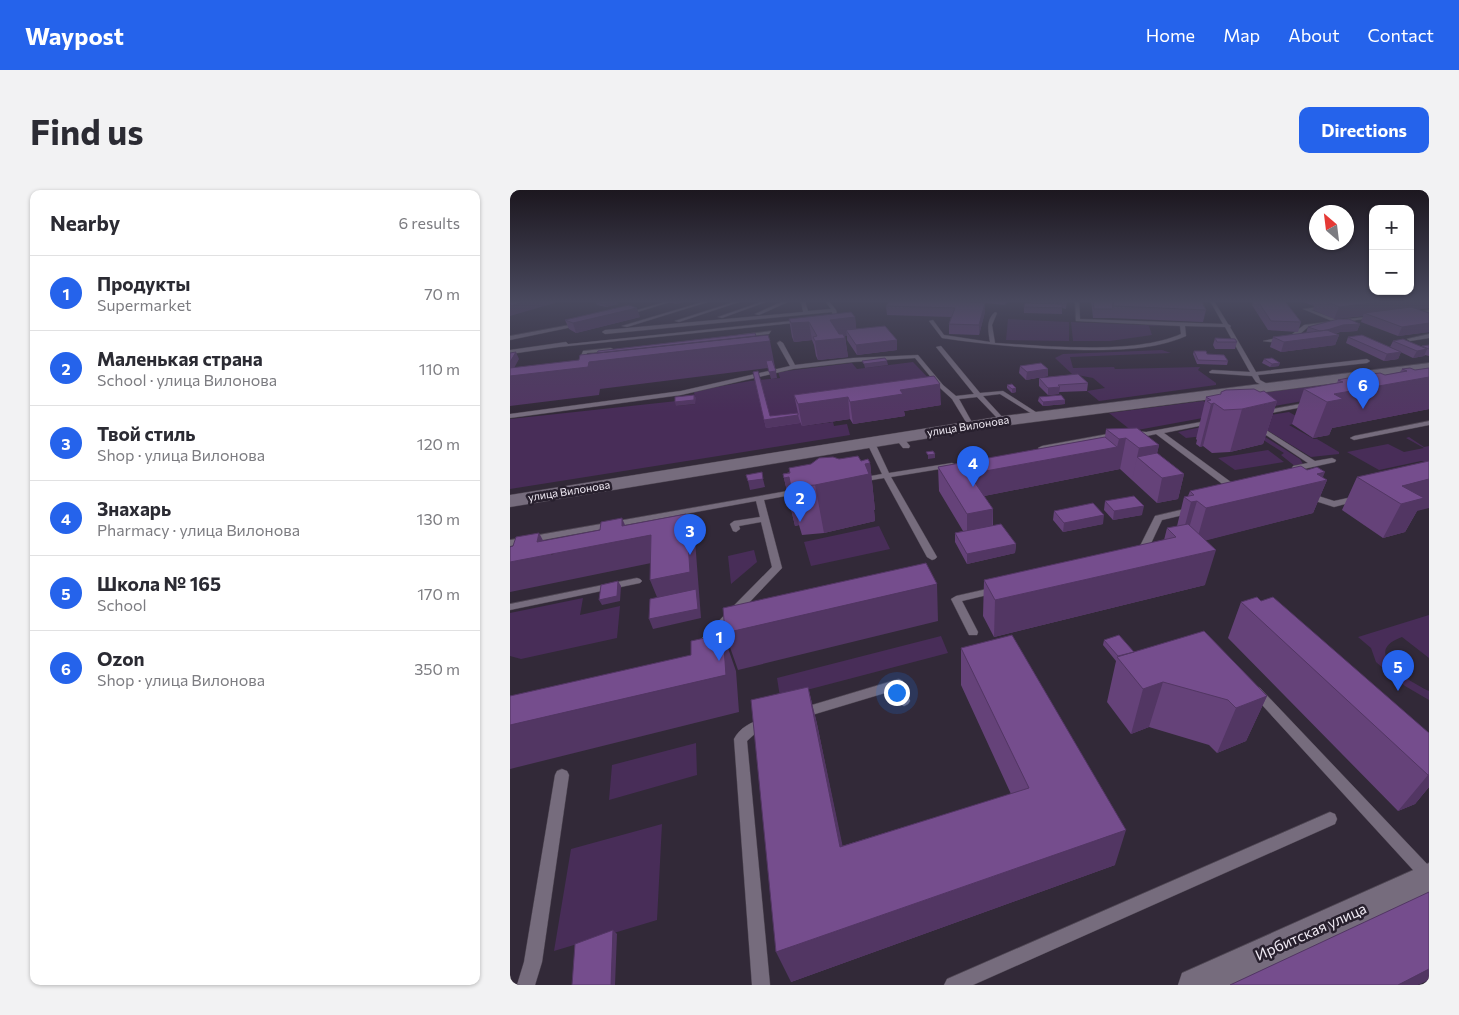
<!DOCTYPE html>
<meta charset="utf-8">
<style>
body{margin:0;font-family:Commissioner,sans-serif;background:#f2f2f3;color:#2b2b33}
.controls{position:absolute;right:15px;top:15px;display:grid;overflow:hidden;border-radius:10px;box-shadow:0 1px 4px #0004}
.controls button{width:45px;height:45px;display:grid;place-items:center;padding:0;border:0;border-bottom:1px solid #e1e1e2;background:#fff;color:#2b2b33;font:25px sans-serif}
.compass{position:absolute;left:799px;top:15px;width:45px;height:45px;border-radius:50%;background:#fff;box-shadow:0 1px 4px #0004;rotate:332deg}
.you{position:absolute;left:386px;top:502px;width:18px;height:18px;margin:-12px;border:4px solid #fff;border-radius:50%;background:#1a73e8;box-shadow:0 0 0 8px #1a73e833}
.badge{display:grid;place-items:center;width:32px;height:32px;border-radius:50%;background:#2563eb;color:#fff;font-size:16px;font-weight:700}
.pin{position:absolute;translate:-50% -41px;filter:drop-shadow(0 1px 2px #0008)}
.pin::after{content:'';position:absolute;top:26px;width:18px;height:15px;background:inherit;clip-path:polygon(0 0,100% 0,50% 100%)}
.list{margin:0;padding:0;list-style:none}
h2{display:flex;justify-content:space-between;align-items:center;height:65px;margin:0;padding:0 20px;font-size:21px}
h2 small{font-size:16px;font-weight:400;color:#7c7c81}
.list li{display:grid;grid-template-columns:32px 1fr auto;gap:15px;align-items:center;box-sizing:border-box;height:75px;padding:0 20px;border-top:1px solid #e1e1e2}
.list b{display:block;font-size:19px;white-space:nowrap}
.list p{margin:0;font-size:16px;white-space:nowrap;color:#7c7c81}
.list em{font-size:16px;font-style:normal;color:#7c7c81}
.map{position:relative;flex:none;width:919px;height:795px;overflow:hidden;border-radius:10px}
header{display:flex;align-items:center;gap:30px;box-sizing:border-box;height:70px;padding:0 25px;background:#2563eb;color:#fff}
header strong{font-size:24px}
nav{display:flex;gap:28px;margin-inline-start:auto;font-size:18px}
.intro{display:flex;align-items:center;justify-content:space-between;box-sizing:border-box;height:120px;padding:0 30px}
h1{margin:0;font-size:35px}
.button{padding:12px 22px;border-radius:10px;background:#2563eb;color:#fff;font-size:18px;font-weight:700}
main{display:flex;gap:30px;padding:0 30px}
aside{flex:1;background:#fff;border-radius:10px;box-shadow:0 1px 4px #0004}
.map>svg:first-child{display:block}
.green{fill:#482d58}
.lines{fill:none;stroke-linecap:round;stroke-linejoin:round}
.service-casing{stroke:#4e4652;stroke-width:1}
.minor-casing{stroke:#4e4652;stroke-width:1}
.tertiary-casing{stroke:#4e4652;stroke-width:1}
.service{fill:#766c7d;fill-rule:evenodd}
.minor{fill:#766c7d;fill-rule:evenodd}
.tertiary{fill:#766c7d;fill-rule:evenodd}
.wall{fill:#654279}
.shaded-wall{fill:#523663}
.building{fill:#754d8d;stroke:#523663}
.labels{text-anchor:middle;stroke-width:5;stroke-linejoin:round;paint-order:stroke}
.far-street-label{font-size:11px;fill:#f1ebf5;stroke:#28202e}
.near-street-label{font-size:15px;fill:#f1ebf5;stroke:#28202e}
</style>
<header>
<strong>Waypost</strong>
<nav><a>Home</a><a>Map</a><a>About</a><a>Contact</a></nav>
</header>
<div class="intro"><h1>Find us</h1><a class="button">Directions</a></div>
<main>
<aside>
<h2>Nearby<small>6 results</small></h2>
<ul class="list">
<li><span class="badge">1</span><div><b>Продукты</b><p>Supermarket</p></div><em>70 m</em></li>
<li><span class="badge">2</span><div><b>Маленькая страна</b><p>School · улица Вилонова</p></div><em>110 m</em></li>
<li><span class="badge">3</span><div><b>Твой стиль</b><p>Shop · улица Вилонова</p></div><em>120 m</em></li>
<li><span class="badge">4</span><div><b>Знахарь</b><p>Pharmacy · улица Вилонова</p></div><em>130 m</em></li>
<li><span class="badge">5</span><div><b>Школа № 165</b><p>School</p></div><em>170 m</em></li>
<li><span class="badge">6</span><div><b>Ozon</b><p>Shop · улица Вилонова</p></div><em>350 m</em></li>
</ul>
</aside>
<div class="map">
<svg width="919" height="795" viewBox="0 0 919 795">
<rect width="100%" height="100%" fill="#322938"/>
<path class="green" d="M498,129l61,3v19l-63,-1z
M561,132l101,4h-23l3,9 -42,6h-37z
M652,160l9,3 -101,4 3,11 41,-1 1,2 85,-2 -2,3 18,13v2l-117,16 -12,-10 18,-3 -12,-10 -21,-4 -17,-16 8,-4z
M403,172l24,25 -135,39 31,-4 1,4 13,-2 3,11 -340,54v-70l167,-18 -1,5 19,-2 -1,-13 56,-10 30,-3 -2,-6 74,-9 5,6z
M886,185l-76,23 -74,13 -19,-14z
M693,211l27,12 -98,18 -23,-18z
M779,222l16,9 -16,4 25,14h3l22,13v2l-28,3 -54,-33v-7z
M720,231l16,4 54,34 3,5 -7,3 -15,-12 3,-2 -35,-22 -63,7 -8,-6z
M899,247l15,10 5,-1v17l-8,-2 -42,9 -32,-18 41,-8 16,8 20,-4 -18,-10z
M758,260l16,12 -49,8 -17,-12z
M369,336l11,23 -79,17 -7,-24z
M244,360l3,12 -26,22 -3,-28z
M73,408l-3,17 40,-9 -3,32 -96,21 -11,-3v-43z
M919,425v43l-27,-21c-43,15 8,45 27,54v9l-24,-14 -21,-17 -8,-7 -5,-14 -13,-11z
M431,446l7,17 -168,44 -3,-19z
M186,553l1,32 -88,25 3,-35z
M152,634l-5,96 -103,31 17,-102z"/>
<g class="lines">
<defs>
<path id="service" d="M158,111h5l-45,14 -4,-1z
M196,111h5l-84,26 -5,-1z
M227,111h5l-63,21 -4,-1z
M254,111h5l-47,17 -4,-1z
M274,111l4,1 -29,13 -4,-1z
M291,111h4l3,10 23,-2 -6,-8h4l7,9 2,8 -12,2v-2l7,-1 -1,-5 -227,22 -3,-2 3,-2 198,-18z
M565,111h4l1,18 143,5 -13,-23h4l14,23 3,2 -1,1 26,45 111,-13 3,2 -3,2 -109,12 2,5 11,6v2l-2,1 -13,-7 -4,-6 -42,-3 -1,-1 3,-2 38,2 -25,-45 -40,-1 1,10c-32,14 -68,14 -102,14 -48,-1 -95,-5 -142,-12l-13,-17 4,-1 11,15 46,7c-2,-12 -4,-22 5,-30l2,1 -5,12 3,18c52,3 139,12 186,-9l-1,-8 -104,-5z
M817,116l-2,2 -14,2 27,10 37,-4 2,1 -40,6 -34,-14z
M919,120v2l-17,2 -2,-1z
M291,130l2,2 -244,25 -49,7v-4l56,-8 2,2z
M818,132l2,2 -22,3 -8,7 -10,5 -19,3 -8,-1 28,-6 13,-10z
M70,133l2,2 -72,15v-4z
M261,141l-2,3 -27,3 -3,-2z
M919,144v4l-19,3 -3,-2z
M270,151l3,2 12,22 58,-7 65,-3 25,30 13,11 18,-2 -38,-47 5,-1 39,47 23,-2 39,25 -5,1 -37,-23 -17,2 22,24 1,1 -3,2 -2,-1 -24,-25 -18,2 15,27 -5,1 -17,-28 -13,-12 -24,-29 -62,4 -60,7 -112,26 -171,23v-4l171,-23 109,-25 -13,-23z
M101,158l2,1v2l-26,2 -5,14 -5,-1 6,-15z
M801,212l2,1v2l-52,10 -3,-2 3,-2z
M702,230l2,1v2l-50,10 75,55v4h-6l-77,-58c-8,2 -19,4 -27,-1l4,-2 13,1z
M919,231v4l-75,15 -4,-2 4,-2z
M744,235h4l57,36 17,-3 4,2 -1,2 -36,8 -2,5h-6l-1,-2 3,-7 15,-3 -54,-36z
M609,242l4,2 -2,1 -79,15 -4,-2 4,-2z
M385,245h6l9,11 -1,2h-6l-9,-11z
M357,249l7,2 15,32 63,-10 4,2 -4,2 -61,10 46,80 -2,2 -3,1 -5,-3 -43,-79 -24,4 -4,-2 4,-2 22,-4 -16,-33z
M289,299h3v4l-38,7 18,68 -78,82h-8l-2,-3 2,-3 76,-77 -11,-45 -22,4 1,3 -4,3 -3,-1 -3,-7 4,-3 26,-4 -4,-16 -246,45v-6z
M793,303h6l25,8 23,-5 4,2 -1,2 -26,7 -31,-10z
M683,317l3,1v4l-34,8 -16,34 -2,2h-6l-2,-2 19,-38z
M127,388l3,1 2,2 -2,2 -130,27v-6z
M486,397l5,3 -1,2 -38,9 16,31 -1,3h-8l-18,-36 5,-3z
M389,489l4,2 7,20 -2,3 -4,2 -4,-2 -5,-14 -93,28 -4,-2 -2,-3 2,-3 4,-2z
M746,496l4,2 169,178v19l-5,-3 -172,-188 -2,-3 2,-3z
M256,528l4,1 2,4 -2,4 -11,3 -12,11 23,244h-18l-18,-246c6,-12 19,-18 32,-21z
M52,579l5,2 2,4 -27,187 -7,23h-18l7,-23 31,-187 2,-4z
M820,622l5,2 2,5 -2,5 -362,161h-29l3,-6z"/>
<path id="minor" d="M919,673v30l-198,92h-53l4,-12z"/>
<path id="tertiary" d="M919,173v8l-426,55 -493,81v-12l493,-79z"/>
</defs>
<use href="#service" class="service-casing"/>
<use href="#minor" class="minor-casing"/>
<use href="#tertiary" class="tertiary-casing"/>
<use href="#service" class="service"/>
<use href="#minor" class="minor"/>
<use href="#tertiary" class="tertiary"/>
</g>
<path class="wall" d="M155,110h24l-12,4 -11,-2z
M447,110h52l-4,5 -20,-2v9l-6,23 -30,-1v-10l2,-7 -64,-2 -1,-9 94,-4z
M521,110h36l-1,9 -4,-1v6l-38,-1v-6l7,-4z
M581,110h110l5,10 -3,12 -91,-4v-1v1h-19z
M743,110h31l17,22 -3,10 -30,-2 -16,-25z
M919,110v8l-11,1 9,3h2v20l-31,4 -37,-14 2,-6 -29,3 -21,-9 1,-4 -13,-5z
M107,111l1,3 -12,3 -9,-2 -1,-3z
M130,127l-64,16 -7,-4 -4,-9z
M345,127l1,12 41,11v10l-40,5 -10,-15v-4h-2l3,21 -30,3 -2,-4 -2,-11 -2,-5 -18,2 -2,-5 -3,-18z
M850,134l-3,7 -17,1 -5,2 4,1 -4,10 -54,7 -11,-5 3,-10 33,-4 2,-6z
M838,147l53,15 -3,7 -14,2 -38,-18z
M705,148l22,4 -2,7h-20l-2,-4z
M883,151l28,6 1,-1 7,-1v11l-4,-1 -1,1 -11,2 -23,-11z
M684,161l34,10 -1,4 -30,-1 -4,-10z
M754,169l15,7 -9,1 -8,-4z
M510,176l28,3v7l-22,4 -7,-7z
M919,178v41l-97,19 -3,7 -16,3 -21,-14 12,-35 33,-6 1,-3 15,1 16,-3 2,-4 14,1 15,-3 2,-3 13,1z
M243,182l17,44 28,-3 -4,-18 140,-19 7,29 -37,6 1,5 -52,8 -3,-5 -48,7 -4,-9 2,6 -34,5z
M529,188l49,5 -1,8 -28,1v2l-11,1 -9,-9z
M497,195l9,3v4l-4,1 -5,-5z
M529,207l26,3v4l-22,2 -5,-5z
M696,207l71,4 -14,43 -33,8 -18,1 -9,-7 -3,1 -4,-3 1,-4 -1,-1z
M596,239l53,16 -2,8 27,21 -6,25 -21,4 -37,-34 -136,27 9,13v16l23,19 -1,9 -48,11 -12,-22v-9l8,-2 -24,-40 -1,-24 167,-30z
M329,269l22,2 9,2 5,47h-1l1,11 -51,12 -22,2 -3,-10 -4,1 -12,-52z
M797,280l20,10 -14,33 -107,27 -1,45 -211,52 -11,-21 1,-36 180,-40 3,-12 10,-2 7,-29 4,-1 2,-5z
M847,287l60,34 -12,21 -22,6 -41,-28z
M595,311l37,14 -29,5 -9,-10z
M544,321l49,13 -40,8 -10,-12z
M731,412l188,131v54l-14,17 -17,7 -170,-173z
M594,450l30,12 133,44 -21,45 -29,12 -8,-8 -60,-18 -18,7 -24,-32 9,-41 -13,-16z
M451,458l154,217 -324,117 17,-295 9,37 25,122 169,-52 -50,-109z"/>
<path class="shaded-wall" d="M20,110h35l-55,16v-10z
M104,110h5l-2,1 1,3 -12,3 -1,-3z
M166,110h13l-12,4z
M495,110h4l-4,5z
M886,110h33v8l-59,7 -6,-2 -1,3 -29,3 5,-12z
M475,113v9l-6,23v-10z
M127,118l3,9 -64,16 -3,-10z
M345,127l2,18 -11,-5 1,6 -14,2 -3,-18z
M299,132l3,18 -18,2 -3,-19z
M919,133v9l-31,4 4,-9z
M850,134l-3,7 -17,1 -18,5 17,-2 -4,10 -54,7 3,-10 59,-17z
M335,148l3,19 -30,3 -3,-19z
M387,150v10l-40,5 -1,-10z
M260,151l5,26 -7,1 -2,-7 2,7 -168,21 -1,6 -89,11v-30l79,-14z
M917,159l-3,7 -11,2 4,-7z
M6,162l3,7 -7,13 -2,1v-11z
M891,162l-3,7 -14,2 3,-7z
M377,171l1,4 -23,3 -1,-4z
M770,173l-1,3 -9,1 2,-3z
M538,179v7l-22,4 1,-8z
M266,181l1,7 -6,1 -2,-7z
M919,187v32l-97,19 -3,7 -16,3 14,-36 7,-8z
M430,194l1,21 -37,6 1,5 -52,8 -3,-22 50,-12z
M550,197l-1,7 -11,1v-7z
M506,198v4l-4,1v-4z
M184,205l2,3 -1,6 -19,2 -1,-4z
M338,207l2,22 -48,7 -4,-22z
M555,210v4l-22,2v-4z
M767,211l-14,43 -33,8 12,-43z
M704,213l-11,43 -3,1 11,-43z
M288,225l2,8 -34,5 -2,-8z
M616,248l-6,31 -151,30v-25l148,-27 2,-8z
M649,255l-6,26 -16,-14 -5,23 7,-32z
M425,264v4l-7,1v-4z
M360,273l5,47h-1l1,11 -51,12 -9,-48 50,-21z
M815,282l-4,10 6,-2 -14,33 -117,30 10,-35z
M674,284l-6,25 -21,4 5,-25z
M279,287l10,48 -4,1 -11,-48z
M253,289l2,8 -15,3 -2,-9z
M919,289v29l-12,3 -12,21 -22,6 18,-34 1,-18z
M687,311l-10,34 -5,2 9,-35z
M634,316l-2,9 -29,5 1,-9z
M483,319l-1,25 -25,6v-26z
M176,324l9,26 6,78 -48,11 -4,-10 12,-12 -11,-27z
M594,325l-1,9 -40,8 1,-9z
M112,328l9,21 20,-4 10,26 -151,31v-30l27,-20 2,-9 12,22 71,-29z
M506,354l-1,9 -48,11v-10z
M706,360l-11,35 -211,52 1,-37z
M108,391l3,5 -1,15 -18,4 -3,-5z
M427,394l1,37 -200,49 -13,-37z
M213,444l13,37 3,41 -229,57v-44l216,-50z
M653,492l-14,45 -18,7 12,-45z
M298,497l9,37 33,157 -10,-34z
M757,506l-21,45 -29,12 19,-45z
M918,585h1v12l-14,17 -17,7z
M616,640l-11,35 -324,117 -15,-30z
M103,740l4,4 -2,51h-4z
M919,779v11l-11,5h-20z"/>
<path class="building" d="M0,110h20l-20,6z
M92,110h15v1l-12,3 -9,-2z
M381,110h27l67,3 -6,22 -30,-1 6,-16 -69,-2z
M521,110h36v3l-36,-2z
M583,110h19l1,9h-19z
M603,110h88l5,10 -92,-4z
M747,110h27l17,22 -30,-1z
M813,110h73l-57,7z
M515,113l37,1v4l-38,-1z
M119,115l8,3 -64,15 -8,-3z
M901,117l18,6v10l-27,4 -38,-14z
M341,122l4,5 -25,3 9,14h4l2,4 -30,3 -2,-4 4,-1 -8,-14 -18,1 -2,-4z
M828,129h11l11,5 -17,1 -16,5 -7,1 -12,-4z
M375,136l12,14 -41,5 -10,-15z
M817,140l12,5 -55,7 -11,-5z
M245,143l1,3 -159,17 1,-2z
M258,145l2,6 -181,21 -1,5 -78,9v-8l69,-8 1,-5z
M852,145l39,17 -14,2 -39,-17z
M705,148l20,1 2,3h-20z
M893,149l24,10 -10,2 -24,-10z
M919,155v4l-7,-3z
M684,161h12l1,3 17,1 4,6 -30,-1z
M6,162l-6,10v-9z
M375,168l2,3 -23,3 -2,-3z
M762,168l8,5 -8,1 -8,-5z
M262,170l4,11 -7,1 -3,-11z
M531,173l7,6 -21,3 -7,-6z
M900,178l5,2 14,-2v9l-95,17 9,5 -16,3 -23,-13 39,-7 -5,-2 10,-2 5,3 23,-4 -5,-3 9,-1 5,2 22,-4 -5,-2z
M248,181l12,45 28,-3v2l-34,5 -11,-48z
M568,184l10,9 -30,2 2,2 -12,1 -9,-10z
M424,186l6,8 -40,6 3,4 -53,8 -2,-5 -50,7 -4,-9z
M502,194l4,4 -4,1 -5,-4z
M744,199l6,3 4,-1 13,10 -35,8 -18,1 -10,-7 -3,1 -4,-3 4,-1 -5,-3 15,-3v-2l5,-2z
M184,205v5l-19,2v-5z
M551,205l4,5 -22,2 -4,-5z
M627,238l22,17 -20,3 -13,-10 -7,1 -13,-10z
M595,247l12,10 -148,27 24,35 -26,5 -29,-47z
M423,261l2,3 -7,1 -2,-3z
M647,263l27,21 -22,4 -25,-21z
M348,266l3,5 7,-2 2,4 -5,1 4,10 -54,11 -24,2 -2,-10 -5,1 -1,-4 7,-1 -1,-5 22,-4 8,-6 14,-1 6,2z
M919,271v18l-27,7 22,12 -23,6 -44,-27z
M791,276l6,4 10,-3 8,5 -8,2 10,6 -121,28 -9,-7 -6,1 -7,-5 10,-2 -4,-4z
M252,282l1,7 -15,2 -2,-6z
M624,306l10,10 -30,5 -9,-10z
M583,313l11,12 -40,8 -10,-12z
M176,324l4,58 -40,8 1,-45 -141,27v-15l3,-1 3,-9 23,-4 -2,9 63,-12 1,-8 21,-4v8z
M491,334l15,20 -49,10 -12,-21z
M678,334l28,26 -221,50 -11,-20 192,-43 -9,-9z
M416,373l11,21 -212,49 -2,-25z
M108,391l-1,15 -18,4 2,-15z
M186,399l2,20 -49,10 1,-20z
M747,407l4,4 12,-4 156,136v42h-1l-187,-173z
M694,441l63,65 -31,12 -8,-8 -65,-18 -20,7 -26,-32z
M213,444l3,41 -216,50v-29l181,-41v-14z
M502,445l114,195 -350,122 -25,-252 57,-13 32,160 189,-59 -68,-140z
M609,445l15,17 -16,4 -14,-16z
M919,702v77l-31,16h-168z
M103,740l-2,55h-39l3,-41z"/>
<linearGradient id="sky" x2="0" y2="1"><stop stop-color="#1c171f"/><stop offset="0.5" stop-color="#49495e"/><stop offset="1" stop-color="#49495e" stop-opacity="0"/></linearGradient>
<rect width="919" height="222" fill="url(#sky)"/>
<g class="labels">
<g class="far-street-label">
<text transform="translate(458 236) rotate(-9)" y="4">улица Вилонова</text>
<text transform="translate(59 301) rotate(-9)" y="4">улица Вилонова</text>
</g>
<g class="near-street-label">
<text transform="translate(801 742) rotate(-24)" y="5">Ирбитская улица</text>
</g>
</g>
</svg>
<div class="controls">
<button>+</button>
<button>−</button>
</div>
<svg class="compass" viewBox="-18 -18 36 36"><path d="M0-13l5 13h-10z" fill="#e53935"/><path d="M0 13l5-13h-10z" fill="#7c7c81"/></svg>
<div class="you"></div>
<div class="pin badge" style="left:209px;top:471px">1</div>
<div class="pin badge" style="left:290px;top:332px">2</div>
<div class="pin badge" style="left:180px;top:365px">3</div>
<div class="pin badge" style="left:463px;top:297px">4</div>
<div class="pin badge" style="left:888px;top:501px">5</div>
<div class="pin badge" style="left:853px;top:219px">6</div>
</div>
</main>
